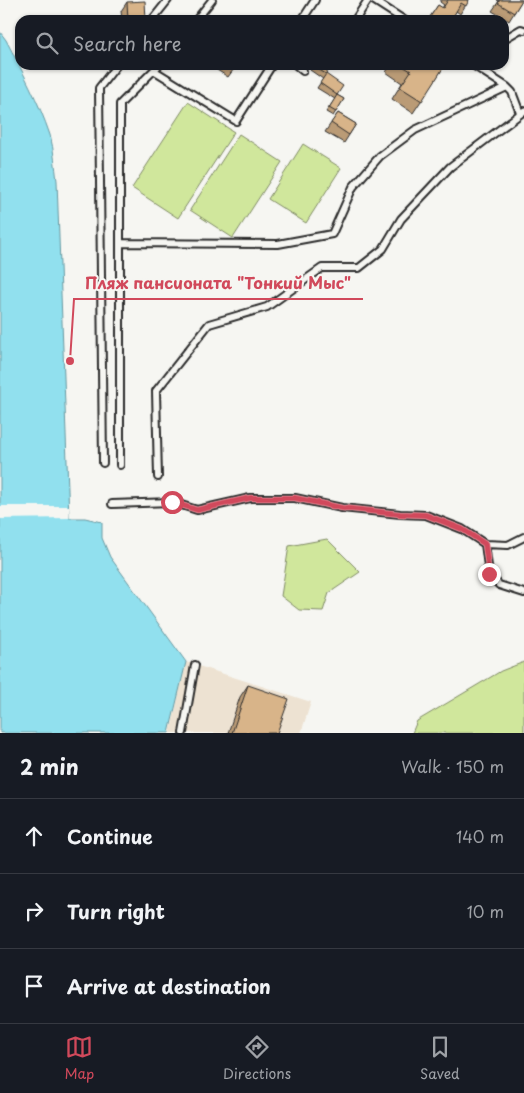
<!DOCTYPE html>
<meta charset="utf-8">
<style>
body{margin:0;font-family:"Playpen Sans",sans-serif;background:#242831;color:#f1f3f6}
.stop{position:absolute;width:15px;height:15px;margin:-11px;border:4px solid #d1495b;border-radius:50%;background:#fff}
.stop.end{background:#d1495b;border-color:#fff;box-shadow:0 1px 5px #0008}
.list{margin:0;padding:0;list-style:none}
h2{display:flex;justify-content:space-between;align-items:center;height:65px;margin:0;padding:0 20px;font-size:21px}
h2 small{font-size:16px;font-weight:400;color:#9ea1a6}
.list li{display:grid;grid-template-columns:32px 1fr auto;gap:15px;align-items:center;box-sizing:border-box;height:75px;padding:0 20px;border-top:1px solid #363941}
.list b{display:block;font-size:19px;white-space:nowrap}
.list em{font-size:16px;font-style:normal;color:#9ea1a6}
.icon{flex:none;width:28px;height:28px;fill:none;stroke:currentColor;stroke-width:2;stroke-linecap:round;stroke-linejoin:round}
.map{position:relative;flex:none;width:524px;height:733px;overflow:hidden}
.search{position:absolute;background:#171b24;box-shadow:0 1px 4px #0004;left:15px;right:15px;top:15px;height:55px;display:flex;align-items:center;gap:12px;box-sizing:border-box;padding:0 18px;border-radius:15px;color:#9ea1a6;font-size:19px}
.sheet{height:290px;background:#171b24}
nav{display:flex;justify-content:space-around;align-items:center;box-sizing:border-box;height:70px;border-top:1px solid #363941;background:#171b24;font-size:14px;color:#9ea1a6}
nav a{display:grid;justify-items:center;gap:2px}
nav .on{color:#d1495b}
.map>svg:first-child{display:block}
.built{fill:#ede2d2}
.green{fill:#d0e79c;stroke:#7e8964}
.water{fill:#91e0ee;stroke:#6898a0}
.pier{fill:#f6f6f2}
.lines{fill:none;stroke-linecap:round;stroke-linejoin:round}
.lane-casing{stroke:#2b2b2b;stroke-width:10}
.lane{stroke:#f6f6f2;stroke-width:6}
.wall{fill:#ba9b76;stroke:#2b2b2b}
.building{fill:#d8b489;stroke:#2b2b2b}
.route{stroke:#d1495b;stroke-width:6}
.leader{fill:none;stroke:#d1495b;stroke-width:2}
.callout-dot{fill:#d1495b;stroke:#f6f6f2;stroke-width:2}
.callout-label{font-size:16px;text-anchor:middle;font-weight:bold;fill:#d1495b;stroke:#f6f6f2;stroke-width:4;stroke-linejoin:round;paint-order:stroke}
</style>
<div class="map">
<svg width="524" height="733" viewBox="0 0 524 733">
<rect width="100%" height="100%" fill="#f6f6f2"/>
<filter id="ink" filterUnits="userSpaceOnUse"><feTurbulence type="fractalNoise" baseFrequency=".02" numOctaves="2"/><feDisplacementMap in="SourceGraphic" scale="10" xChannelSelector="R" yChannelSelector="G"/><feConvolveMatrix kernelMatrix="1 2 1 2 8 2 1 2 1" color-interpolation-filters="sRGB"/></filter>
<g filter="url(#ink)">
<path class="built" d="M186,662l125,40 -10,31h-131z"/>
<path class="green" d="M188,102l46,30 -56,86 -46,-30z
M239,134l43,28 -49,76 -43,-28z
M303,144l38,24 -35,55 -38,-24z
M327,539l33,33 -31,21 -6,18 -24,-1 -18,-14 8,-50z
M524,662v71h-112l5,-12 84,-50z"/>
<path class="water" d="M0,32l6,8c16,31 33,62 44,95 4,15 5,31 7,46l12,337h16l17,4v16l8,19 76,105 -17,71h-169z"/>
<path class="pier" d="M0,506h69v12l-69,1z"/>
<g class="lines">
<defs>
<path id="lane" d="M373,0l31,20
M152,20l16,-20
M196,20l16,-20
M302,20l13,-20
M355,20l13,-20
M504,39l17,-10 3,1
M296,65l7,6
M473,65l34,22 5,5 8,21
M155,71l81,50 36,-56
M120,243l158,1 54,-10 21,-47 27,-31 35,-26 92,-43
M103,463l-4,-375 18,-23
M120,465v-361l39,-39
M158,477l-2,-86 53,-67 58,-17 55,-39h37l24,-19 18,-30 49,-52 74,-56
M112,504l60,-2 25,8 53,-12h45l47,10 58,6 26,1 36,14 23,15 23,1 16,-8
M485,544l4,30 10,11 25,8
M183,733l12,-68"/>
</defs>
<use href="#lane" class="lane-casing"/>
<use href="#lane" class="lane"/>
</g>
<path class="wall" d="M441,0h28l-9,14 -4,-3 -2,4 4,5h-30l10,-15 4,3 2,-3 -4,-3z
M497,0h25l-13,21 -17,-10 7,-10z
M127,2l19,18h-24l-1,-9z
M220,65h21l-2,3 -3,-2 -8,11 -11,-7 3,-4z
M314,65l12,9 11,21 7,4 -11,17 -7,-4 9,-13 -18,-11 6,-9 -13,-9z
M391,65h54l-32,48 -21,-14 10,-16 -16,-11z
M338,113l18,11 -12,19 -19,-11z
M248,685l29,48h-49l12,-36z"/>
<path class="building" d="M448,0h21l-3,6 -5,-3 -7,12 5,3 -1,2h-24l-4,-3 8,-12 5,3z
M500,0h22l-8,13 -16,-10z
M145,1l1,19h-18l-1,-18z
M237,15l9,5h-12z
M332,16l5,4h-7z
M252,17l5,3h-7z
M314,65h18l-6,9 -13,-8z
M401,65h44l-23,36 -22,-14 11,-16z
M326,74l17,12 -6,9 -17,-12z
M337,95l7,4 -8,13 -7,-4z
M338,113l18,11 -7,11 -18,-12z
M248,685l41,14 -12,34h-45z"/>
</g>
<g class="lines" filter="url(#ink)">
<path class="route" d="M172,502l25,8 53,-12h45l47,10 58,6 26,1 36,14 23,15 4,30"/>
</g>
<path class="leader" d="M70 361L74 299H363"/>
<circle class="callout-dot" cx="70" cy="361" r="5"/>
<g class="callout-label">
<text x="218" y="289">Пляж пансионата "Тонкий Мыс"</text>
</g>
</svg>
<div class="stop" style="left:172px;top:502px"></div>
<div class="stop end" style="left:489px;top:574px"></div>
<div class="search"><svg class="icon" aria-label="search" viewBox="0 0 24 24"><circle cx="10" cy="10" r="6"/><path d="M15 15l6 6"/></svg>Search here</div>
</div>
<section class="sheet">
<h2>2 min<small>Walk · 150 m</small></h2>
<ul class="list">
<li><svg class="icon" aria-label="ahead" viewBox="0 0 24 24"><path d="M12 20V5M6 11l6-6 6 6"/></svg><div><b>Continue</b></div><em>140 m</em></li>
<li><svg class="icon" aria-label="right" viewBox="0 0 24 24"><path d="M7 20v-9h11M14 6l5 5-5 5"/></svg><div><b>Turn right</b></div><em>10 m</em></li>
<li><svg class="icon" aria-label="arrive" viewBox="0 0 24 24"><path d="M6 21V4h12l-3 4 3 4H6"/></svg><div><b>Arrive at destination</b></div></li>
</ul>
</section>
<nav>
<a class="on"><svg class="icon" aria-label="map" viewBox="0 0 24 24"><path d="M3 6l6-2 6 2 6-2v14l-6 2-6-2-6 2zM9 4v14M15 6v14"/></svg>Map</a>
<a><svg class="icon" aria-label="directions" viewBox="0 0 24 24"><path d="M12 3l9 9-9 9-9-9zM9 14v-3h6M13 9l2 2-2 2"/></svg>Directions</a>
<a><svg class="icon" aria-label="saved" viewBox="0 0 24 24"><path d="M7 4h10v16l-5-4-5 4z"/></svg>Saved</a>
</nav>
